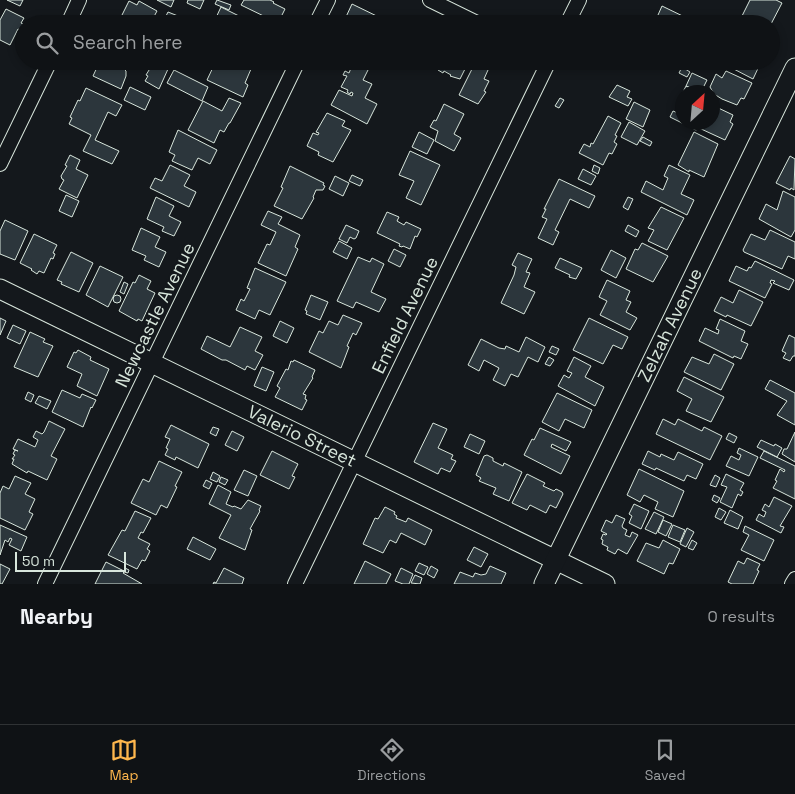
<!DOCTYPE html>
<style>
body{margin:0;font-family:"Space Grotesk",sans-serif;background:#181b1e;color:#f1f3f6}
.compass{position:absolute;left:675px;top:85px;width:45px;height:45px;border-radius:50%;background:#0f1215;box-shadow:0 2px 8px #0003;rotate:26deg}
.scale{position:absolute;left:15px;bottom:12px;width:111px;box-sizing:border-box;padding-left:5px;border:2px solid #d8e6dc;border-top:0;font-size:14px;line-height:18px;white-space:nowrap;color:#d8e6dc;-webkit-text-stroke:4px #14181c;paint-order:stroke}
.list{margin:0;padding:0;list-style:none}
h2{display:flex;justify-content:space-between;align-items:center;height:65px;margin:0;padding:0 20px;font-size:21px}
h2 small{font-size:16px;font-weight:400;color:#9b9ea0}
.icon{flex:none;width:28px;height:28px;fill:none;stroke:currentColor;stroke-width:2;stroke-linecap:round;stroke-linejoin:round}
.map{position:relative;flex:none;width:795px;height:584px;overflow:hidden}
.search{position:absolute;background:#0f1215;box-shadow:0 2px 8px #0003;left:15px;right:15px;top:15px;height:55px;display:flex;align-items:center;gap:12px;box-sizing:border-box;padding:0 18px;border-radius:28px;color:#9b9ea0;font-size:19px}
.sheet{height:140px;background:#0f1215}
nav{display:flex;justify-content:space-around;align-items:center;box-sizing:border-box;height:70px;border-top:1px solid #2f3234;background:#0f1215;font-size:14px;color:#9b9ea0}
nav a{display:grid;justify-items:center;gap:2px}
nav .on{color:#ffb74d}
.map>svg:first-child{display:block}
.building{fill:#2c363c;stroke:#d8e6dc}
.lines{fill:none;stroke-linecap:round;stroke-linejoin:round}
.street-casing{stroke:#d8e6dc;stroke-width:16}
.secondary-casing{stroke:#d8e6dc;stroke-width:21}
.street{stroke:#14181c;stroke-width:14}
.secondary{stroke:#14181c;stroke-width:19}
.labels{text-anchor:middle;stroke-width:4;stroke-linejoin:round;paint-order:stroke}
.street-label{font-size:18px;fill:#d8e6dc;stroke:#14181c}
</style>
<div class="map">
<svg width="795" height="584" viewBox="0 0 795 584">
<rect width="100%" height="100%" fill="#14181c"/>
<path class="building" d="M7,0h16l-3,6z
M157,0h17l-3,7z
M188,0h16l-4,9 -13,-6z
M217,0l14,5 -2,5 -14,-6z
M244,0h26l4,2 -1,1 12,6 -7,14 -37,-18z
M750,0h26l6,3 -11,21h-31l-1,-2z
M129,1l8,4 2,-4 18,10 -7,13 -32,-1z
M352,4l37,18 -2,2h-32l-10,-5z
M662,6l33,16 -1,2h-40z
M221,7l32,16 1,-2 6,3h-47z
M6,9l18,9 -3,5 2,1 -3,6 -2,-1 -8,16 -10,-5v-20z
M168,12l10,4 -4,7 -9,-5z
M100,61h29l-4,9 1,1v5l-5,13 -28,-13z
M160,61h15l-3,6z
M195,61h16l-4,8z
M216,61h16l19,8 -6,14 3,2 -5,12 -36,-17z
M354,61l15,7 -6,12 9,4 -7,14 12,6 -10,20 -36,-19 8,-15 13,6 1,-3 -2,-1 -1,2 -3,-2 1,-2 -7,-3 6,-11 -4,-1 2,-4 4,2z
M405,61h16l-4,8 -13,-6z
M434,61h35l-9,18 -10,-3 1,-1 -7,-4 -1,2 -5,-3 3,-5z
M476,61h16l-8,18 5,2 -5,10 2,1 -8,12 -19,-9z
M730,61h29l2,1 -8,17 -25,-13z
M154,62l14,7 -9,20 -14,-8 3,-5 -2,-1z
M682,67l8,5 -3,5 -8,-4z
M174,70l34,17 -6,14 -35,-18z
M726,71l26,12 -8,16 -3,-1 -4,7 -15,-6 -8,-5 -4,-7 6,-13 6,4z
M692,73l15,7 -6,12 -15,-6z
M617,85l13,6 -3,6 5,2 -4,7 -19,-9z
M686,86l13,6h-16z
M130,87l21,10 -6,13 -21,-10z
M86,88l36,17 -6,11 -8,-4 -13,28 24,11 -7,13 -29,-13 8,-16 -22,-11 3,-6 -2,-1 8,-17 2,1z
M229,98l12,5 -11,20h-1l-5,9 -4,-2 -6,13 -26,-13 15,-29 19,10z
M560,98l4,2 -5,8 -4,-2z
M634,102l16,8 -7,17 -17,-8z
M444,104l20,10 -10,20 7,4 -7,13 -19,-10 3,-10 -8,-4 4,-7 2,1z
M712,105l21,10 -3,7 3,2 -8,16 -26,-12 -3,2 -26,-13 3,-6 5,2 4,-7v16h30z
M327,113l18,8 -3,5 9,4 -18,32 -15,-7 1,-3 -12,-6 6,-13 5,2 1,-2 -3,-1z
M608,116l13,7 -6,12 2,1 -3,6 3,2 -5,10 -3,-1 -6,12 -24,-12 5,-9 6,3 1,-4 2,1z
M629,122l16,9 -8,14 -16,-8z
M178,130l39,20 -7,14 -12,-6 -6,12 -20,-9 3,-6 -6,-3z
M419,132l15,8 -7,14 -15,-7z
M694,132l24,12 -14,33 -15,-7v2l-11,-7z
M643,137l9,5 -2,4 -10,-5z
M410,151l30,14 -19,40 -15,-7 8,-17 -15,-6z
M70,155l10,5 -4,9 12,6 -11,23 -18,-9 5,-9 -2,-1 -1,-3 6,-10 -2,-1z
M790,156l5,3 -1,31 -3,-2 -1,2 -14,-7z
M170,165l20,10 -6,11 12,6 -7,15 -39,-19 5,-10 7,3z
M594,165l6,3 -2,6 -6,-3z
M669,165l21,10 -9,19 13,6 -7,15 -46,-23 5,-11 17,9 5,-12 -4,-2z
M290,166l34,17 -1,2 2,1 -2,4h-7l-3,7 1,1 -12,21 -28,-13 9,-18 -2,-1z
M583,169l13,7 -5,9 -13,-6z
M352,175l11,5 -3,6 -11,-5z
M335,176l14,7 -6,13 -14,-7z
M559,179l36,17 -6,12 -19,-9 -15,31 4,2 -6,13 -15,-7 9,-19 -5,-2 4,-8h-2z
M783,191l12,6v33l-4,7 -32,-18 7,-15 11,6z
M66,195l13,6 -7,16 -13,-6z
M156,197l18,9 -5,10 12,6 -7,14 -12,-5 2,-4 -17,-8z
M628,197l5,2 -5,11 -5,-3z
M661,207l23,11 -17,32 -19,-9 6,-11 -6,-2z
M268,211l14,6 -4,7 22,11 -5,12 3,2 -12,27 -28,-13 9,-19 3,1 6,-13 -15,-7z
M387,212l12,5 -2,4 7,4 2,-3 15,7 -4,8 -2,-1 -5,13 -7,-3 -1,1 -3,-1 1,-2 -23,-11z
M5,220l23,11 -13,29 -15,-6v-23z
M346,225l13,6 -3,7 -2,1 -4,-2 -3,6 -8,-4z
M628,225l11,6 -3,6 -11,-6z
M141,228l19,9 -5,10 11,5 -7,15 -15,-7 2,-4 -14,-6z
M770,230l25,12v17l-7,-3 -6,13 -38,-17 -1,-2 8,-16 14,6z
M34,234l23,11 -4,8 2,1 -2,5 -2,-1 -7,15 -5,-2 -2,3 -6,-4 1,-1 -12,-6z
M339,241l13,7 -5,11 -14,-7z
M642,243l26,13 -15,26 -27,-13 9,-20 3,1z
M394,249l12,6 -6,12 -12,-6z
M611,250l15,8 -10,20 -15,-8z
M71,252l22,11 -14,29 -18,-8 1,-2 -5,-2z
M518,253l14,6 -6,13 4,1 -6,14 11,5 -11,22 -23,-11 13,-28 2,-8 -4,-2z
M358,257l12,5 2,-4 12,6 -13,28 15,7 -7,13 -23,-10 -3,6 -16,-7z
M560,258l22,10 -6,11 -7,-2 1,-2 -15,-7z
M755,261l39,19 -5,10 -16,-7 2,-2 -4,-1 -1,3 2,1 -7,14 -36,-17 7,-15 11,5 2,-4 2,1z
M100,266l23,11 -15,30 -22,-12z
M255,268l31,14 -16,33 -11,-5 -4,9 -19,-9 5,-11 3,2 6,-12 -3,-1z
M139,275l12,6 -4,8 8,4 -13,28 -4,-2 -1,2 -18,-10 14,-29 2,1z
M607,280l23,11 -4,9 5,2 -5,10 11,6 -7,12 -30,-15 7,-14 -8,-4z
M124,282l4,2 -4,10 -4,-2z
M739,290l24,12 -12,24 -24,-11 -1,2 -12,-6 7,-14 12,6z
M311,295l17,7 -8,18 -14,-6 1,-3 -2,-1z
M113 299a4 4 0 1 1 8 0a4 4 0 1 1-8 0Z
M343,315l19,8 -6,12 -3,-2 -6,13 2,1 -8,21 -32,-16 10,-21 4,2 6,-12 9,4z
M0,318l6,3 -6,14z
M589,318l39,19 -6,12 -9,-4 -10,19 -30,-14z
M720,319l25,12 -4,10 7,3 -7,15 -7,-3 -1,2 -34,-17 6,-13 13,6 1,-4 -3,-1z
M280,321l14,7 -7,15 -14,-7z
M13,325l13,6 -6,13 -13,-6z
M240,327l22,10 -7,14 8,4 -8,15 -8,-4 -2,4 -19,-10h-4l-21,-11 6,-13 23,11z
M30,332l15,7 -2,3 10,4 -15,31 -24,-10z
M789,335l6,3v18h-2l-3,5 -7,-3 3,-5 -4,-2z
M526,337l19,10 -7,15 -10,-5 -10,20 -7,-3 -6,12 -12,-6 6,-12 -15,-8 -5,11 -11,-6 13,-26 18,9 6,1 1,-3 13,6z
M552,346l7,3 -3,6 -7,-3z
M78,350l13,7 -1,3 19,9 -12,27 -20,-10 5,-12 -15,-7 7,-15 2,1z
M714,354l20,10 -13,26 -37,-18 8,-15 17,7z
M549,357l5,3 -4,6 -5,-2z
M574,357l17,9 -6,11 19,10 -9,19 -37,-20 6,-11 5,3 3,-5 -5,-2z
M294,360l21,10 -3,7 1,1 -10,16 3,1 -1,4 2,1 -5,10 -27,-13 5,-9 -3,-2 9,-17 2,1 3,-9 2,1z
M262,367l12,5 -8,19 -12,-5z
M684,377l40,20 -13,25 -25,-11 6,-12 -15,-8z
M770,380l25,13v32l-18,-10 10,-14 -22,-12z
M62,390l18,8 2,-4 14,6 -4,8 -1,-1 -8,20 -31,-15z
M28,392l6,3 -3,7 -6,-3z
M557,393l35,17 -8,18 -19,-9 -6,12 -17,-9z
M39,396l12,5 -4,8 -12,-6z
M663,419l12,6 3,-6 24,12 2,-4 18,9 -12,24 -54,-26z
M49,421l16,8 -14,27 6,3 -10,21 -19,-9 -1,2 -15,-9 2,-5h-2l3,-4 -2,-1 2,-4 3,1 -5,-2 5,-10 17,8 3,-7 -5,-3 3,-6 6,3 2,-2z
M433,423l14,6 -9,19 15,7 -2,4 5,2 -6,11 -9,-4 -3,6 -24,-12z
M171,425l38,19 -11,24 -22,-11 -1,3 -10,-5 3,-6 -2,-1 4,-9 -5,-2z
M213,427l6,2 -3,7 -6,-3z
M540,428l31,14 -5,9 -14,-7 -1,3 19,9 -9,18 -37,-19 8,-16 2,1z
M232,431l12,6 -7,14 -12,-6z
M795,432v30l-13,-8 2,-5h3z
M729,433l8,4 -3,6 -8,-4z
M470,434l15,7 -6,13 -15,-7z
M761,440l13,6 1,-2 7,4 -5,9 -20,-10z
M739,448l19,9 -9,19 -23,-10 5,-10 8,4 2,-5 -4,-2z
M272,451l26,13 -6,12 3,1 -6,12 -29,-14z
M648,451l12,6 1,-3 13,6 4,-8 25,12 -7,15 -9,-4 -3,6 -28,-13 -1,2 -13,-6z
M764,451l31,15v33l-22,-11 4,-7 -2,-1 5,-11 4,3 1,-2 -25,-12z
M487,455l6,3v3l10,5 1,-3 18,9 -13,29 -16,-7 3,-6 -17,-7 2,-3 -5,-3 8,-19z
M159,461l23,11 -7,14 2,1 -10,21 -6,-3 -5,10 -25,-12 12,-24 6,3z
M639,469l45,22 -11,26 -18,-8 3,-7 -14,-7 -4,7 -13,-7z
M244,470l13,6 -9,20 -14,-6z
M213,472l7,4 -3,6 -7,-3z
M527,474l18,9 -2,3 11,5 2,-2 6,3 1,2 -7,14 -6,-3 -4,8 -16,-8 -3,5 -15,-7z
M726,474l18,9 -4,7 3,2 -2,4 -3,-2 -6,14 -12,-6 7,-15 -6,-2z
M715,475l5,3 -4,9 -6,-2z
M15,476l16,7 -6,11 10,5 -6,13 4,2 -8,16 -25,-12v-25l3,-7 6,3z
M221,477l7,3 -3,5 -6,-3z
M206,480l6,3 -3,6 -6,-3z
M218,485l13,7 -5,12 7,3 1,-1 7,3 7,-9 13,6 -2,4 1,1 -10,18 2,1 -7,20 -26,-12 12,-23 -22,-11z
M714,495l6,3 -3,5 -5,-3z
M774,497l18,9 -12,20 4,1 -3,6 -25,-13 3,-6 5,3 2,-5 -4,-2 3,-6 4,3z
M634,504l15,7 -8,18 -12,-6 3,-7 -3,-2z
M385,507l10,5 -1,2 3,2 -1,2 10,4 2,-4 24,12 -7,15 -24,-12 -5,10 -6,-3 -7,13 -20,-9 12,-26 3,1z
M719,508l7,4 -5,8 -6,-3z
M730,510l13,7 -5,12 -14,-6z
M135,511l16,7 -8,15 -2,-1 -3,6 12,6 -3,5 3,2 -5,10 -3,-1 -5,9 -29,-14 14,-25 3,1z
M654,512l10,5 -8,17 -11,-5z
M616,515l9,4 -3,7 1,2 4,2 -2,5 5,2 2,-5 6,3 -11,19 -9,-5 -3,5 -8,-4 1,-3 -6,-3 1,-4 -2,-1 2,-5 3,1 1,-1 -6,-3 5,-11 6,3z
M663,520l9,4 -6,12 -8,-4z
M0,525l27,12 -6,14 -12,-6 3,-6 -2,-1 -2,4 -3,-2 -5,15z
M673,525l12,5 -5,12 -12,-5z
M745,526l29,14 -10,21 -23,-11 8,-15 -6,-3z
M687,528l7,4 -8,15 -6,-3z
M193,537l23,12 -6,11 -23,-11z
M663,540l17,9 -7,15 -4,-1 -5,11 -27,-13 9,-18 13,5z
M692,540l5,3 -4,7 -5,-2z
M474,547l14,7 -7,13 -14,-7z
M747,558l13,6 -3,6 2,1 -6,13h-21l-4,-2 10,-21 6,3z
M365,561l26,13 -5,10h-32z
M106,562l18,9 1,-3 4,2 -1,3 -4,-1 -1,1 19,11h-47z
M419,563l9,4 -4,8 -9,-4z
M0,564l10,5 -8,15h-2z
M431,566l7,4 -4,8 -7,-4z
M490,566l16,7 -5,11h-47l6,-12 13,5 2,-4 6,2 5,-1z
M224,568l20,10 -2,6h-29l1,-2 2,1z
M401,568l12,6 -4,10h-6l-8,-3z
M415,575l7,3 -2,6 -9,-1z"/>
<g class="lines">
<defs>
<path id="street" d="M430,0l49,24
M68,24l11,-24
M316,24l12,-24
M567,24l12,-24
M0,164l50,-103
M45,584l253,-523
M295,584l254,-523
M792,584l3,-5"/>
<g id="secondary">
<path id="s1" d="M0,289l605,295"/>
<path id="s2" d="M544,584l251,-516"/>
</g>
</defs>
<use href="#street" class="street-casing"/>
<use href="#secondary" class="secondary-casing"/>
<use href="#street" class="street"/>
<use href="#secondary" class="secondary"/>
</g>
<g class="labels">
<g class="street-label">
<text transform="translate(155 315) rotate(-64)" y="6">Newcastle Avenue</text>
<text transform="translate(405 315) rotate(-64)" y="6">Enfield Avenue</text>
<text dy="6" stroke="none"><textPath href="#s2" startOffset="288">Zelzah Avenue</textPath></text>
<text dy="6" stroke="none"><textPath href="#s1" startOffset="336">Valerio Street</textPath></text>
</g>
</g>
</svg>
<svg class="compass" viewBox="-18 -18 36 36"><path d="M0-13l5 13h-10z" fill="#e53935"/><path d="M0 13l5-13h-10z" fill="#9b9ea0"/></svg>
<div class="scale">50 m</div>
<div class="search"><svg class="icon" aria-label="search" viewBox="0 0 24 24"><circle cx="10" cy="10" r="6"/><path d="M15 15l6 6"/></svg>Search here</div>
</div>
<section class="sheet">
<h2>Nearby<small>0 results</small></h2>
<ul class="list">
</ul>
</section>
<nav>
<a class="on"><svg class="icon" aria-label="map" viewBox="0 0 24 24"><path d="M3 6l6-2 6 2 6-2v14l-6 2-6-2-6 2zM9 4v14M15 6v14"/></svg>Map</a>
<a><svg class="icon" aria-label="directions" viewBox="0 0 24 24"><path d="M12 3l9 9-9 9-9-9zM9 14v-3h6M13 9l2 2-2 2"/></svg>Directions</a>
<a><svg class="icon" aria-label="saved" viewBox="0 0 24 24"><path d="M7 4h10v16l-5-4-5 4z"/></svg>Saved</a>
</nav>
